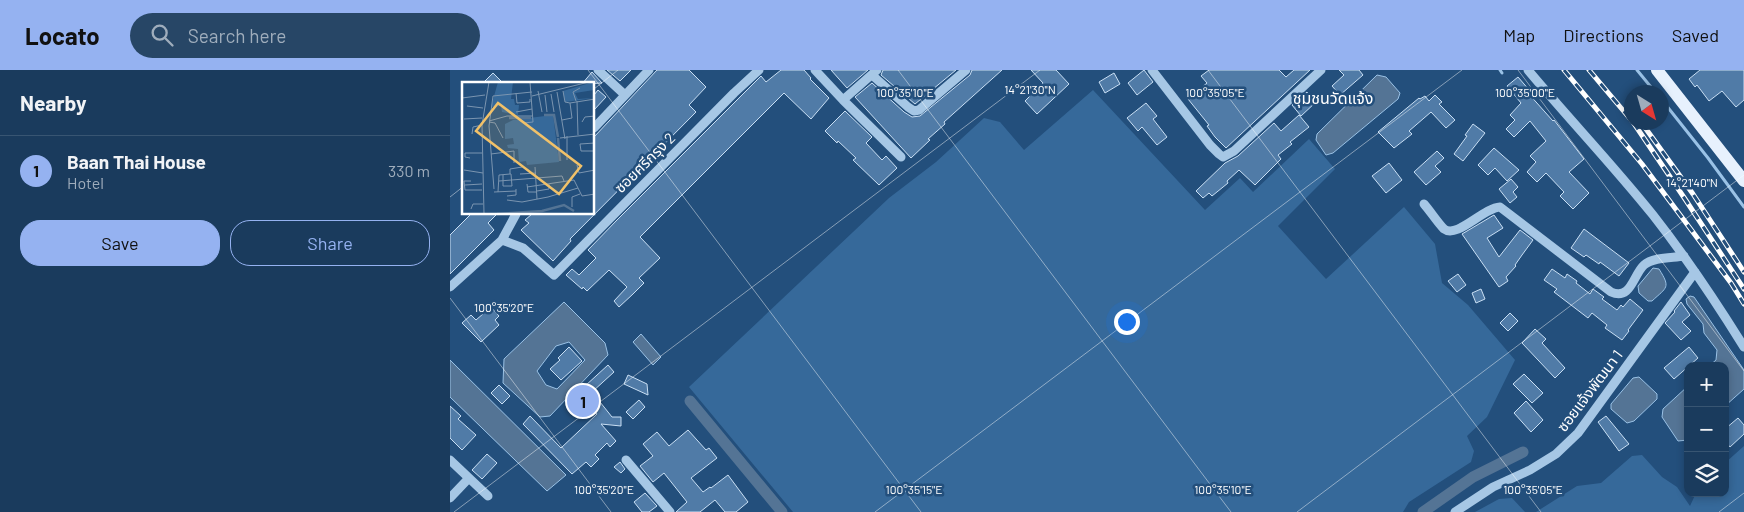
<!DOCTYPE html>
<meta charset="utf-8">
<style>
body{margin:0;font-family:Barlow,"Noto Sans Thai",sans-serif;background:#274666;color:#f1f3f6}
.controls{position:absolute;right:15px;bottom:15px;display:grid;overflow:hidden;border-radius:10px;box-shadow:0 2px 8px #0003}
.controls button{width:45px;height:45px;display:grid;place-items:center;padding:0;border:0;border-bottom:1px solid #385572;background:#1a3b5d;color:#f1f3f6;font:25px sans-serif}
.compass{position:absolute;left:1174px;top:15px;width:45px;height:45px;border-radius:50%;background:#1a3b5d;box-shadow:0 2px 8px #0003;rotate:143deg}
.you{position:absolute;left:676px;top:251px;width:18px;height:18px;margin:-12px;border:4px solid #fff;border-radius:50%;background:#1a73e8;box-shadow:0 0 0 8px #1a73e833}
.badge{display:grid;place-items:center;width:32px;height:32px;border-radius:50%;background:#95b2f1;color:#111;font-size:16px;font-weight:700}
.pin{position:absolute;translate:-50% -50%;border:2px solid #fff;box-shadow:0 1px 5px #0006}
.list{margin:0;padding:0;list-style:none}
h2{display:flex;justify-content:space-between;align-items:center;height:65px;margin:0;padding:0 20px;font-size:21px}
h2 small{font-size:16px;font-weight:400;color:#9fadbc}
.list li{display:grid;grid-template-columns:32px 1fr auto;gap:15px;align-items:center;box-sizing:border-box;height:70px;padding:0 20px;border-top:1px solid #385572}
.list b{display:block;font-size:19px;white-space:nowrap}
.list p{margin:0;font-size:16px;white-space:nowrap;color:#9fadbc}
.list em{font-size:16px;font-style:normal;color:#9fadbc}
.actions{display:flex;gap:10px;padding:15px 20px}
.actions a{flex:1;padding:11px 0;border:1px solid #95b2f1;border-radius:20px;text-align:center;font-size:18px;color:#95b2f1}
.actions .main{background:#95b2f1;color:#111}
.icon{flex:none;width:28px;height:28px;fill:none;stroke:currentColor;stroke-width:2;stroke-linecap:round;stroke-linejoin:round}
.map{position:relative;flex:none;width:1294px;height:442px;overflow:hidden}
header{display:flex;align-items:center;gap:30px;box-sizing:border-box;height:70px;padding:0 25px;background:#95b2f1;color:#111}
header strong{font-size:24px}
nav{display:flex;gap:28px;margin-inline-start:auto;font-size:18px}
.search{width:350px;height:45px;background:#274666;display:flex;align-items:center;gap:12px;box-sizing:border-box;padding:0 18px;border-radius:28px;color:#9fadbc;font-size:19px}
main{display:flex}
aside{flex:1;background:#1a3b5d}
.map>svg:first-child{display:block}
.green{fill:#36699a}
.water{fill:#547495;stroke:#9ac2e6;fill-rule:evenodd}
.lines{fill:none;stroke-linecap:round;stroke-linejoin:round}
.stream{stroke:#9ac2e6;stroke-width:3}
.canal{stroke:#547495;stroke-width:11}
.building{fill:#507ba7;stroke:#c9dff4}
.minor{stroke:#a6c7e5;stroke-width:9}
.major{stroke:#e7f1fd;stroke-width:12}
.rail-casing{stroke:#fff;stroke-width:5}
.rail{stroke:#234f7c;stroke-width:3;stroke-dasharray:9;stroke-linecap:butt}
.ticks{fill:none;stroke:#fff;stroke-width:1;stroke-opacity:0.45}
.labels{text-anchor:middle;stroke-width:5;stroke-linejoin:round;paint-order:stroke}
.street-label{font-size:15px;fill:#fff;stroke:#234f7c}
.neighbourhood-label{font-size:16px;fill:#fff;stroke:#234f7c}
.inset-river{fill:none;stroke:#547495;stroke-width:2.5}
.inset-road{fill:none;stroke:#7b95b0;stroke-width:1}
.view{fill:#f1c169;fill-opacity:0.15;stroke:#f1c169;stroke-width:2.5}
.inset-edge{fill:none;stroke:#fff;stroke-width:2.5}
.ticks-label{font-size:12px;text-anchor:middle;fill:#fff;stroke:#234f7c;stroke-width:5;stroke-linejoin:round;paint-order:stroke}
</style>
<header>
<strong>Locato</strong>
<div class="search"><svg class="icon" aria-label="search" viewBox="0 0 24 24"><circle cx="10" cy="10" r="6"/><path d="M15 15l6 6"/></svg>Search here</div>
<nav><a>Map</a><a>Directions</a><a>Saved</a></nav>
</header>
<main>
<aside>
<h2>Nearby<small></small></h2>
<ul class="list">
<li><span class="badge">1</span><div><b>Baan Thai House</b><p>Hotel</p></div><em>330 m</em></li>
</ul>
<div class="actions"><a class="main">Save</a><a>Share</a></div>
</aside>
<div class="map">
<svg width="1294" height="442" viewBox="0 0 1294 442">
<rect width="100%" height="100%" fill="#234f7c"/>
<path class="green" d="M643,20l112,120 35,-32 13,14 56,-53 26,30 -57,57 48,53 78,-72 31,37 7,39 26,22 47,55 -28,57 -20,19 7,15 -3,11 -62,40 -6,10h-610l-104,-125 200,-189 47,-36 48,-44 16,4 24,28z
M1294,376v66h-208l41,-26 24,-3 31,-27 10,-1 20,22 15,10 13,19 6,-13h29v-30z
M1062,428l13,14h-50l24,-13z"/>
<path class="water" d="M927,5l9,2 14,16 -2,6 -65,54 -7,2 -10,-15 1,-6z
M1203,198l6,1c12,19 8,18 -7,32h-4l-9,-8 -1,-7z
M1240,226l4,1 50,73v19l-19,17v-40h-16l7,-6 1,-10 -13,-17 -1,-9 -16,-20 -1,-5z
M114,232l41,41 3,12 -58,61 -10,1 -37,-34 1,-24zM119,272l16,18 -28,29 -11,-4 -9,-14 19,-25z
M191,264l20,23 -8,8 -20,-23z
M0,290l116,115 -19,16 -97,-94z
M1189,307l18,17v5l-23,22 -7,2 -16,-14v-5l22,-26z
M1238,316v54l-10,1 -16,-24 1,-8z"/>
<g class="lines">
<path class="stream" d="M1050,0l2,3
M1187,0l18,22
M1212,30l46,58 36,49"/>
<path class="canal" d="M240,331l92,111
M973,442l50,-35 50,-25"/>
</g>
<path class="building" d="M157,0h24l-11,11z
M207,0h32l17,17 -17,18 7,7 -126,127 1,2 -18,20 -32,-31 8,-7 -4,-3 7,-6h62v-77z
M331,0h23l7,8 -1,1 19,19 -18,21 -27,-26 -144,144 20,21 -21,20 5,5 -11,11 -14,13 -5,-6 13,-14 -18,-17 -22,21 -4,-4 -1,2 -16,-14 6,-6 7,6 17,-17 -8,-8 29,-30 144,-144 5,6z
M381,0h37l-21,18z
M433,0h73l-41,34 -34,-29z
M522,0h30l-58,52 1,2 -17,15 2,1 -19,18 -56,-61 17,-14 32,29 8,5 8,-1 50,-41z
M581,0h25l13,14 -32,30 -12,-13 18,-18z
M694,0l9,12 -16,13 -9,-12z
M759,0h70l7,7 8,-7h16l-84,78 -11,-11 -8,-11 2,-1 -21,-26 19,-16 -6,-7z
M889,0h20l4,5 -23,20 -8,-9 12,-11z
M1250,0h44v30l-8,7 -14,-16 -13,10 -12,-16 -2,2 -6,-8z
M142,2l10,11 -20,1z
M43,3l11,11h-22z
M664,3l6,11 -15,9 -6,-11z
M1068,7l12,14 -2,2 25,28 1,-1 30,39 -15,13 20,21 -16,16 -13,-13 4,-4 -18,-19 -9,9 -10,-10 9,-10 -6,-6 16,-15 -16,-20 -16,16 -8,-8 9,-9 -5,-5 11,-12 -14,-17z
M148,20l8,7 -12,13v-15z
M857,22l9,10 -15,14 -9,-11z
M985,25l7,7 -3,2 16,16 -9,8 -15,-16 -22,19 3,3 -18,14 -16,-16 41,-34 1,1 5,-3 4,5z
M696,33l11,13 -4,3 14,18 -10,8 -15,-18 -4,4 -11,-13z
M395,41l27,26 -6,6 16,17 4,-4 11,12 -18,17 -26,-25 3,-2 -18,-17 -1,2 -12,-12z
M849,45l10,12 -19,15 2,2 -14,11 3,4 -26,26 -16,-15 -12,11 1,2 -16,13 -3,-3 -6,5 -7,-7 29,-28 13,-7 36,-33 7,8z
M1023,54l12,9 -22,28 -9,-7 13,-18 -2,-1z
M1044,78l25,22 -12,11 -12,-13 -7,7 -10,-10z
M987,81l7,7 -9,8 6,6 -15,13 -12,-13z
M939,93l13,17 -16,13 -14,-17z
M1061,109l7,8 -5,5 4,5 -7,6 -11,-14z
M21,144h26l-9,9 6,7 -44,44v-39z
M1044,145l9,13 -16,10 12,19 21,-27 13,10 -11,15 -7,10 1,1 -10,11 2,4 -9,6 -37,-53z
M1134,159l45,34 -10,13 -19,-14 -1,2 -13,-9 -2,2 -13,-9z
M1102,199l13,9 2,-4 10,7 -1,2 14,11 3,-5 11,8 -2,2 15,11 4,-5 2,2 7,-8 13,11 -15,20 1,1 -7,9 -17,-12 2,-3 -15,-12 -4,5 -34,-26 3,-3 -13,-9z
M1008,204l8,11 -9,7 -9,-11z
M1031,219l4,10 -9,4 -4,-10z
M1231,232l9,13 -8,7 9,9 -10,9 -16,-17 10,-11 -1,-1z
M41,237l8,9 -4,4 4,5 -18,17 -19,-19 9,-8 5,5z
M1060,243l8,8 -10,10 -8,-8z
M1085,259l11,10 -4,4 23,25 -10,10 -33,-35z
M119,277l13,14 -21,19 -11,-11 10,-9 -2,-2z
M1239,277l9,11 -24,21 -10,-11z
M158,295l6,7 -22,20 20,25h9v9l-20,-2 15,17 -6,6 -3,-4 -12,12 4,4 -8,8 -5,-5 -14,12 -49,-50 7,-8 31,32 36,-34 -11,-14 -6,6 -6,-7 12,-11 -1,-2z
M1074,304l19,19 -11,10 -19,-19z
M178,305l19,9 1,11 -24,-11z
M49,315l11,11 -8,8 -11,-11z
M189,330l6,7 -12,12 -7,-7z
M1076,331l17,19 -12,12 -17,-19z
M0,336l11,10 -3,3 18,16 -14,15 -12,-12z
M1156,346l23,28 -10,7 -21,-29z
M1288,348l6,7v9l-14,13 -5,-6v-12z
M238,360l18,20 3,-2 8,10 -26,20 12,14 7,-5 1,1 17,-13 20,27 -12,10h-11l-10,-12 -15,12h-24l11,-10 -23,-29 -11,9 -13,-16 13,-10 -10,-12 14,-12 12,14z
M37,384l10,9 -15,16 -10,-9z
M170,392l5,7 -4,4 -7,-6z
M195,423l12,13 -8,6h-7l-8,-10z"/>
<g class="lines">
<path class="minor" d="M148,0l27,25
M365,0l28,30 58,57
M702,0l58,75 9,9 4,3 11,-6 87,-81
M1078,0c41,49 85,95 125,145 33,42 63,87 91,132
M422,5l36,32 6,4 5,-1 47,-40
M393,30l34,-30
M144,58l55,-58
M974,134c7,8 13,18 20,25 13,10 39,-21 56,-22l111,85c20,9 22,-17 33,-27 9,-8 28,-7 40,-9
M52,170l21,8 31,27 180,-182 25,-23
M0,217l52,-47 14,-26
M0,390l38,36
M176,390l44,52
M0,428l19,-20
M1005,442l38,-25 37,-17 26,-16 22,-21 117,-161"/>
<path class="major" d="M1207,0l87,111"/>
<defs>
<path id="rail" d="M1114,0l78,94 89,119 13,21
M1139,0l43,51
M1183,52l52,77 59,90
M1191,52l52,72 51,78"/>
</defs>
<use href="#rail" class="rail-casing"/>
<use href="#rail" class="rail"/>
</g>
<path class="ticks" d="M138,0l333,442M448,0l333,442M758,0l333,442M1068,0l226,301M144,19l24,-19M0,127l14,-11M0,228l161,214M4,442l586,-442M425,442l587,-442M847,442l447,-337M1269,442l25,-19"/>
<g class="labels">
<g class="street-label">
<text transform="translate(195 93) rotate(-45)" y="5">ซอยศรีกรุง 2</text>
<text transform="translate(1140 321) rotate(-53)" y="5">ซอยแจ้งพัฒนา 1</text>
</g>
<g class="neighbourhood-label">
<text x="883" y="34">ชุมชนวัดแจ้ง</text>
</g>
</g>
<g transform="translate(12 12)">
<rect width="132" height="132" fill="#234f7c"/>
<path d="M36,0h15l-2,17h3l1,6h4l-1,10 -16,-3 -1,-6 -10,1zM131,0l1,8 -19,3 3,6 16,-1 -29,4 -2,-11zM91,33l6,47 -32,3 -1,-4 -7,1 -1,-13 -10,-1 -1,-3 7,-1 -1,-6 -8,1v-15l8,-4z" fill="#36699a"/>
<path class="inset-river" d="M82,33h10l4,22M47,36h22M96,56l2,23M35,132l45,-3 22,-6 10,6"/>
<path class="inset-road" d="M76,9l4,21M101,9l2,11 5,1M95,10l8,47M54,11l1,10 13,-1v-3M89,12l3,18M83,13l2,17M70,14l57,-14M0,16l23,-3M114,19l-3,-9 7,-4M115,19l1,34M108,21l25,-4M5,24l16,2M54,30l16,-3M2,37l18,-1M100,38l10,-2 -2,-15M27,39l18,-5h25M27,40l6,1 8,15M120,40l3,-5 10,-1M62,41l9,-1 -3,-40M10,52l1,-7 9,-2M98,56l35,-4M133,61l-15,1 1,7h14M29,72l23,-3v12M8,76l-5,-1v-4h17M105,78v-24M115,83l2,8 16,-3M73,85l2,32M2,88l19,3M48,92v-5l12,-2M58,92l16,-1M9,99h-7l1,9h17M37,99l63,-5 2,5M65,102l1,8h9M3,103l17,-1M65,105l47,-7 8,16 13,-2M32,107l-5,-63 4,-30 39,-4M75,109l12,-2v-5M32,110l22,-1M36,110l1,-17 11,-1h1l1,12h-9v-11M45,114l9,-1v-6M45,118l15,2 26,-5 30,-9M110,125v-10l8,-3M9,127l2,-5h10M22,132l-2,-89 7,-43"/>
<path class="view" d="M36,21l83,63 -22,28 -83,-63z"/>
<rect width="132" height="132" class="inset-edge"/>
</g>
<g class="ticks-label">
<text x="580" y="24">14°21'30"N</text>
<text x="455" y="27">100°35'10"E</text>
<text x="765" y="27">100°35'05"E</text>
<text x="1075" y="27">100°35'00"E</text>
<text x="1242" y="117">14°21'40"N</text>
<text x="54" y="242">100°35'20"E</text>
<text x="154" y="424">100°35'20"E</text>
<text x="464" y="424">100°35'15"E</text>
<text x="773" y="424">100°35'10"E</text>
<text x="1083" y="424">100°35'05"E</text>
</g>
</svg>
<div class="controls">
<button>+</button>
<button>−</button>
<button><svg class="icon" aria-label="layers" viewBox="0 0 24 24"><path d="M12 4l9 5-9 5-9-5zM3 14l9 5 9-5"/></svg></button>
</div>
<svg class="compass" viewBox="-18 -18 36 36"><path d="M0-13l5 13h-10z" fill="#e53935"/><path d="M0 13l5-13h-10z" fill="#9fadbc"/></svg>
<div class="you"></div>
<div class="pin badge" style="left:133px;top:331px">1</div>
</div>
</main>
